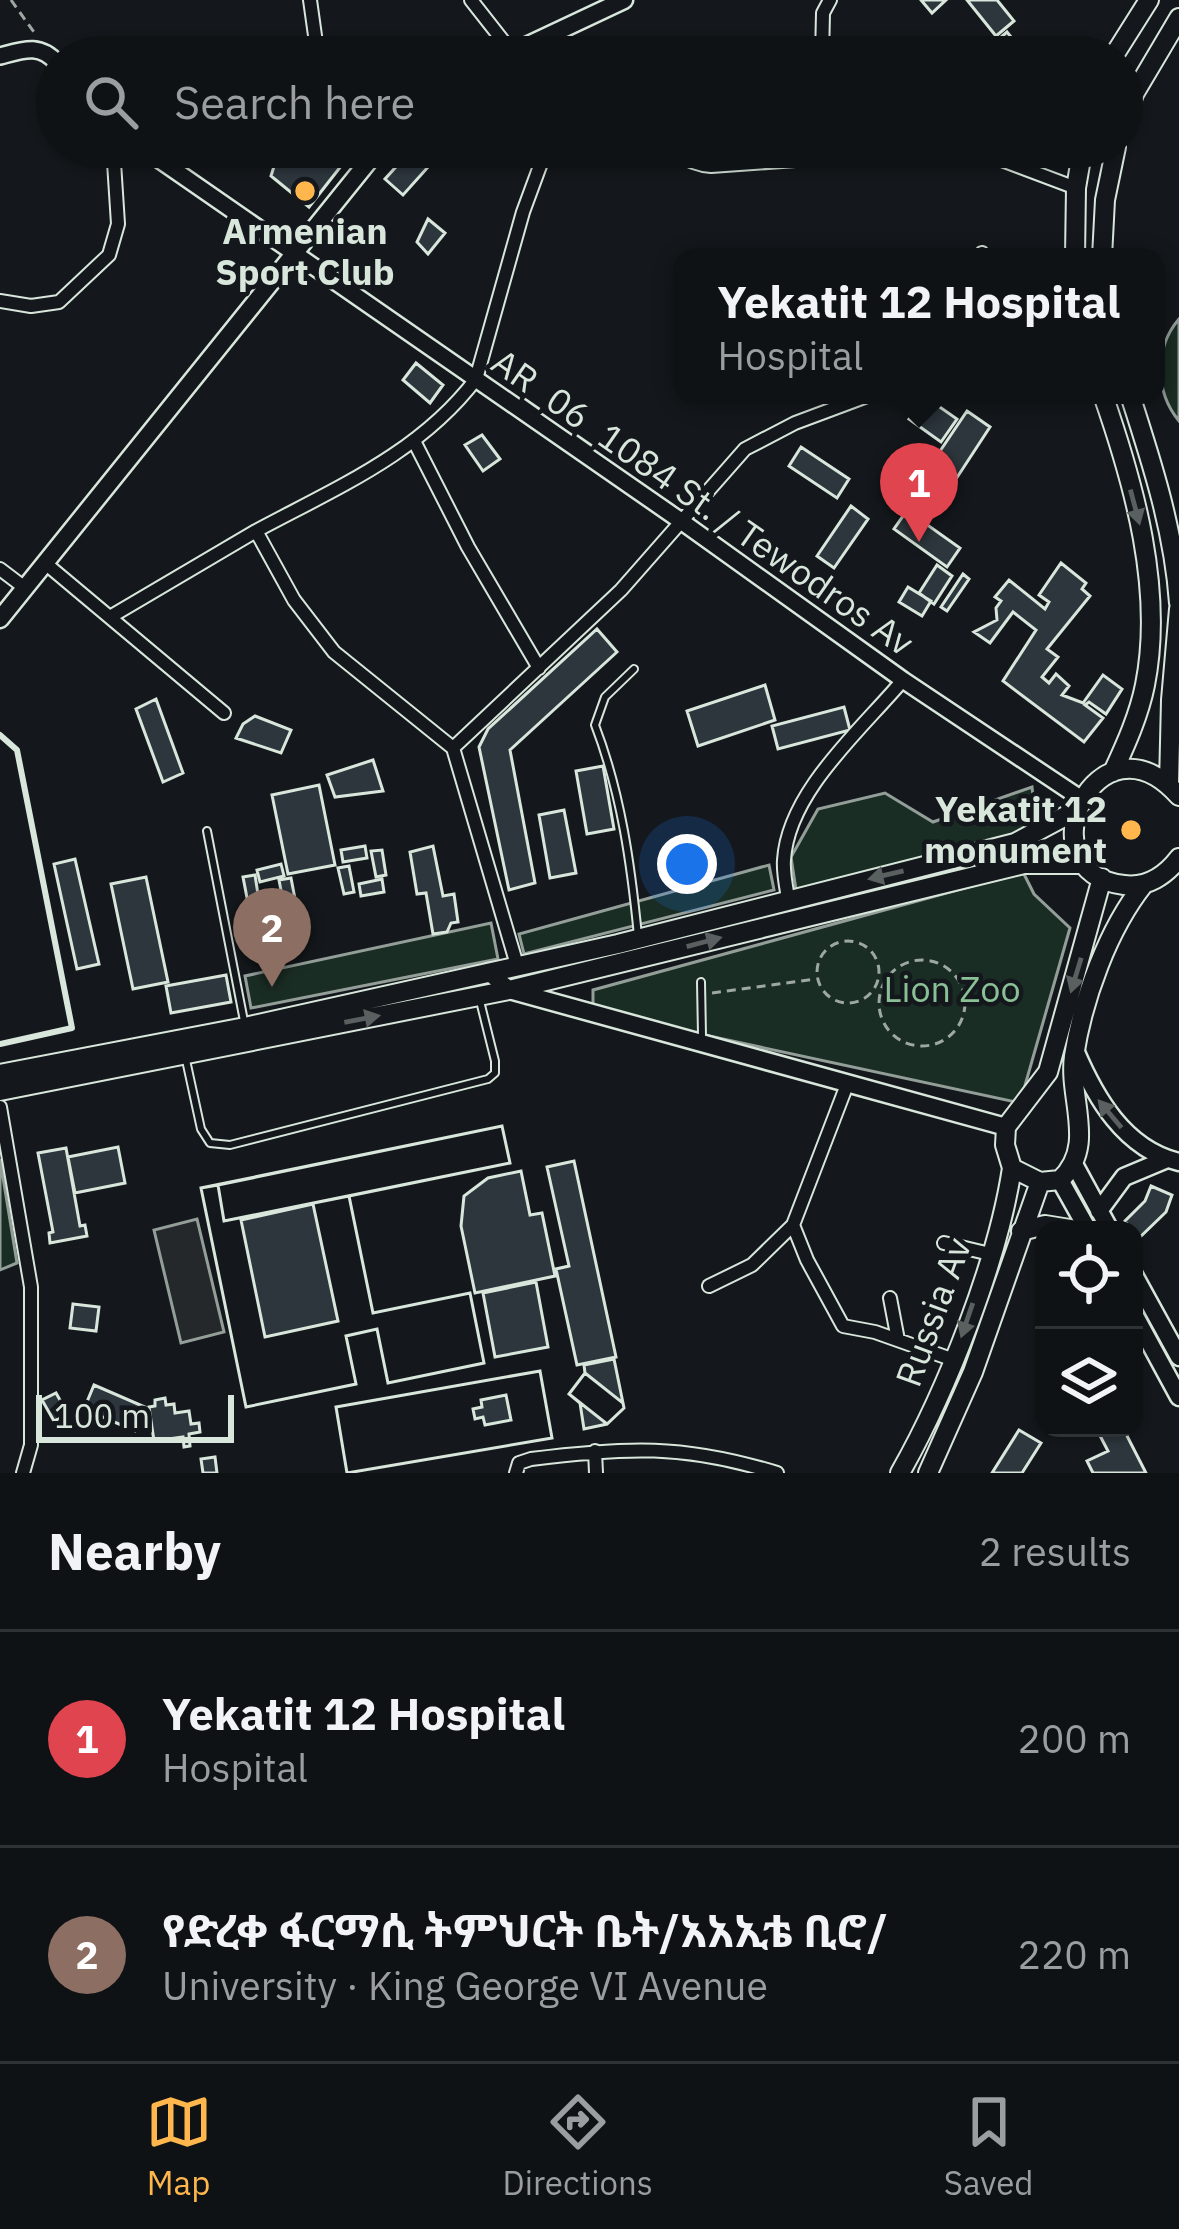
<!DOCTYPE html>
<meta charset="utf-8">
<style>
body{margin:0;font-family:"IBM Plex Sans","Noto Sans Ethiopic",sans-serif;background:#1d2022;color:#f1f3f6}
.controls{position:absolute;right:36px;bottom:36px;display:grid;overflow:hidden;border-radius:24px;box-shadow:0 3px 9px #0004}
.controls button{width:108px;height:108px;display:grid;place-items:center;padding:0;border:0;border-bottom:3px solid #2f3234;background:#0f1215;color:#f1f3f6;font:60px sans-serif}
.scale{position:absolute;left:36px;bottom:30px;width:198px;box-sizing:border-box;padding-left:12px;border:6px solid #d8e6dc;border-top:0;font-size:33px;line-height:42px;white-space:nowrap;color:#d8e6dc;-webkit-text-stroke:9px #14181c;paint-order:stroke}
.you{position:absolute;left:687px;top:864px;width:42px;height:42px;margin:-30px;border:9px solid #fff;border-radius:50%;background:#1a73e8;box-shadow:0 0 0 18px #1a73e833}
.badge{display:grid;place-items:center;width:78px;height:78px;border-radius:50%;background:#ffb74d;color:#fff;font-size:39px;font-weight:700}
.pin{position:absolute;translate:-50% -99px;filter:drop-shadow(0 3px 6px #0008)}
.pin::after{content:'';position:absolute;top:63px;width:42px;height:36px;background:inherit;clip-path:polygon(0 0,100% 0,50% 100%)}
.popup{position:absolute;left:673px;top:248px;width:492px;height:156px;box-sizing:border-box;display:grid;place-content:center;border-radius:24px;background:#0f1215;filter:drop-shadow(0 3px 9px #0005);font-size:39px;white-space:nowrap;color:#9b9ea0}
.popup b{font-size:45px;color:#f1f3f6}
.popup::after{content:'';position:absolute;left:50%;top:100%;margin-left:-24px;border:24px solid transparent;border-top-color:#0f1215}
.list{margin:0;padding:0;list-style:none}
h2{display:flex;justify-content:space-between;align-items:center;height:156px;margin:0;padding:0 48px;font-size:51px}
h2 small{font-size:39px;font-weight:400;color:#9b9ea0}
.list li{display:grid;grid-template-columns:78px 1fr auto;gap:36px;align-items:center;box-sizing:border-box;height:216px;padding:0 48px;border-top:3px solid #2f3234}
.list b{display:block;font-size:45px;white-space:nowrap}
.list p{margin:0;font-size:39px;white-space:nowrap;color:#9b9ea0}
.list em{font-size:39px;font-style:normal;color:#9b9ea0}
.icon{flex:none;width:66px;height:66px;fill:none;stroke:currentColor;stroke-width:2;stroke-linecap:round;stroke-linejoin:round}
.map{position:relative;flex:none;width:1179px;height:1473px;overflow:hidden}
.search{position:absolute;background:#0f1215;box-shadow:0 3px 9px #0004;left:36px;right:36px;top:36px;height:132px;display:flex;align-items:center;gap:30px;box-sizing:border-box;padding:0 42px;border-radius:66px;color:#9b9ea0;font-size:45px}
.sheet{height:588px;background:#0f1215}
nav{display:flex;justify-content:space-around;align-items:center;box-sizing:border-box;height:168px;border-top:3px solid #2f3234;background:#0f1215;font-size:33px;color:#9b9ea0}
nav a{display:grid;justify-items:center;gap:6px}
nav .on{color:#ffb74d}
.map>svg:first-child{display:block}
.green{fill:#1a2d24;stroke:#939e99;stroke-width:3}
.parking{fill:#24282b;stroke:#939e99;stroke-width:3}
.building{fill:#2c363c;stroke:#d8e6dc;stroke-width:3;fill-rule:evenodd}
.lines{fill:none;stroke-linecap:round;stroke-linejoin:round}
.service-casing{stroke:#d8e6dc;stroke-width:10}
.minor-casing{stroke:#d8e6dc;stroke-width:16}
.tertiary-casing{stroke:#d8e6dc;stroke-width:20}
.secondary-casing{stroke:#d8e6dc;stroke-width:21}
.primary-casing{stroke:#d8e6dc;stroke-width:22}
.path{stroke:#9da8a2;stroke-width:3;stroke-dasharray:9 6;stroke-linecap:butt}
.service{stroke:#14181c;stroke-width:6}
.minor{stroke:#14181c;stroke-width:12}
.tertiary{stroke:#14181c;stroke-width:15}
.secondary{stroke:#14181c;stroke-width:16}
.primary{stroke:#14181c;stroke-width:18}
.wall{stroke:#d8e6dc;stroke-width:6}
.oneway{fill:#59605f}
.poi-dot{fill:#ffb74d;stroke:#14181c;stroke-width:4.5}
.labels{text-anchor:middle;stroke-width:9;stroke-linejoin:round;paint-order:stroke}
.poi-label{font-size:36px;font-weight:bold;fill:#d8e6dc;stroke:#14181c}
.street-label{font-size:36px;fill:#d8e6dc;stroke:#14181c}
.park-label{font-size:36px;fill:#8ac095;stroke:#14181c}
</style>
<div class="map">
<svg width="1179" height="1473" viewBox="0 0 1179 1473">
<rect width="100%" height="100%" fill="#14181c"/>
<path class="green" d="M1179,319v102c-24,-29 -25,-73 0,-102z
M1032,787l2,19 -8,25 -230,59 -5,-33 27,-48 67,-16 48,29z
M769,865l5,25 -250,64 -5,-20z
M1023,872l11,22 36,34 -50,175 -427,-92v-21z
M491,923l7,36 -247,49 -6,-32z
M0,1159l17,104 -17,7z"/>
<path class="parking" d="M197,1219l27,113 -43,11 -27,-113z"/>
<path class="building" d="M921,0h25l-14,13z
M967,0h30l17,21 -18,15z
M1007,32l16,20 -6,5h-39z
M280,147h76l-47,60 -38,-31z
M414,147h32l-43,48 -18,-16z
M428,219l17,14 -17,21 -11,-12z
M416,363l27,22 -13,18 -27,-23z
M924,396l33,23 -16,23 -32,-23z
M967,411l23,16 -34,52 -24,-16z
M482,435l18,24 -17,12 -18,-26z
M801,447l48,32 -12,19 -48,-32z
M933,473l19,14 -26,37 34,24 -13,19 -53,-38z
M851,506l17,13 -34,49 -17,-12z
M1061,563l25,20 -4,6 8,7 -43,53 11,8 -16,20 7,6 7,-9 13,12 -7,9 21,8 20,-28 19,14 -16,25 -17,-12 -4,3 18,13 -19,24 -81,-61 33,-51 -23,-18 -23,31 -16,-11 23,-12 -1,-12 5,-7 -6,-4 14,-17 36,29 4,-7 -10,-7z
M937,565l15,11 -18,28 -15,-11z
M963,574l6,5 -22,32 -6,-4z
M908,587l23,14 -9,15 -23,-14z
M597,629l20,23 -107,98 25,133 -26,7 -30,-143 9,-18z
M765,685l10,35 -77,26 -11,-35z
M156,699l27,74 -20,9 -27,-73z
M844,707l6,23 -72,19 -6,-23z
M255,716l36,14 -10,23 -45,-15 7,-14z
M373,760l10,31 -48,6 -8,-22z
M603,766l11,63 -27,5 -11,-63z
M319,785l16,80 -47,9 -16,-79z
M564,810l12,63 -26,5 -11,-63z
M365,846l2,12 -24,4 -2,-12z
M433,846l10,50 11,-2 4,28 -7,1 -4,9 -14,2 -7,-41 -9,1 -7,-42z
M382,850l4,25 -10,2 -5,-26z
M75,859l24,105 -22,5 -23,-105z
M281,864l3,12 -24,6 -3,-12z
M349,866l5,26 -10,2 -6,-26z
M255,875l4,26 -11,2 -5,-26z
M146,877l22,105 -35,7 -22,-105z
M291,878l5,26 -12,2 -5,-26z
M382,879l2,13 -23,4 -2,-12z
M279,900l4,13 -24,6 -4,-13z
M226,975l5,27 -60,11 -5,-27z
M502,1126l8,37 -161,33 24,117 97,-20 14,70 -96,20 -11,-54 -31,7 10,48 -110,23 -45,-219z
M502,1126l8,37 -286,58 -6,-36z
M118,1147l7,36 -50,10 -7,-36z
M66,1148l14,78 5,-1 2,11 -37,7 -1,-10 4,-1 -15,-79z
M574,1161l42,196 -39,8 -21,-96 13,-3 -22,-99z
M521,1171l9,44 12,-2 13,63 -80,17 -14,-67 3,-30 24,-18z
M218,1185l6,36 125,-25 24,117 97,-20 14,70 -96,20 -11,-54 -31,7 10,48 -110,23 -45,-219zM313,1204l25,117 -73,16 -24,-117z
M1151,1186l21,9 -6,17 -28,27 -13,-18 20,-20z
M536,1282l12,65 -53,10 -12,-64z
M73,1304l26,3 -3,24 -26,-3z
M614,1359l10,49 -17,16 -23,5 -4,-26 -11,-9 16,-21 -1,-8z
M540,1371l12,67 -205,35 -11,-66zM506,1395l5,25 -26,5 -2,-8 -8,2 -2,-10 9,-2 -1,-7z
M540,1371l12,67 -205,35 -11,-66z
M585,1373l38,30 1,5 -17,16 -38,-30z
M94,1385l51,22 -10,24 -51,-22z
M56,1393l12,21 -14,7 -12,-21z
M165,1398l1,7 8,-1 1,9 14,-2 2,13 8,-1 1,9 -11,2 1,12 -6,1 -1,-10 -29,4 -5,-34 6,-1v-6z
M1096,1428h27l23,45h-53l-6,-12 21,-10z
M1019,1430l22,13 -19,30h-30z
M215,1457l2,16h-14l-2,-14z"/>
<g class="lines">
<defs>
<path id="service" d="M634,669l-29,28 -10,28c26,68 36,139 43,211
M207,831l37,190
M701,982l1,53
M186,1060l15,69 9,14 20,2 258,-66 7,-6v-12l-16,-64"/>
<path id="minor" d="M310,0l8,57
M471,0l44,56
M822,57l1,-44 7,-13
M659,147c20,4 30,18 52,19l112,-8 58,-11
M967,147l109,41
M982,253l3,4
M0,301l31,5 28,-4 50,-47 9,-31 -5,-77
M415,443l53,104 71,121
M256,531c80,-43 164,-78 220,-152l47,-167 24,-65
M45,563l179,150
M0,569l25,19
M110,617l146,-86 38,69 40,52 119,96 64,217
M453,748l168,-158 124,-141 50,-26 75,-28
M788,898c-2,-12 -5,-26 -4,-38 4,-68 77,-130 119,-180
M848,1082l-55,143 14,35 36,66 32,6 79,28
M0,1107l31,180v158l-8,28
M944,1243l46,11
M709,1286l43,-21 41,-40
M890,1298l8,42
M595,1451l1,22
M516,1473l3,-10 12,-4c95,-12 152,-15 246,14"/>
<path id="tertiary" d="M0,56c23,-6 40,-13 57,7
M141,147l540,374 222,159 177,118"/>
<path id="secondary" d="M503,57l121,-57
M0,619l380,-472
M489,972l20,18 497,137
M1075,1050c20,47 49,99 104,112
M1074,1164l36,66
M1060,1180l28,50
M1099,1211l25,-34 43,-18
M1134,1275l45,82
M1134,1314l45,83"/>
<path id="primary" d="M1113,57l36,-57
M1122,128l12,-34 45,-76
M1075,257l1,-69 7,-41
M1102,257l3,-57 11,-53
M1103,395c31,89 61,195 42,290 -6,30 -19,59 -32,87
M1130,395c22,68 44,136 49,208
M1169,784l2,-84 8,-91
M1179,796c-82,-92 -159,77 -55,89 23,3 42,-10 55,-27
M1102,878l-54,194 -42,55 -1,18 7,23 28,14 20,-2c37,-34 8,-81 14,-124 9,-58 34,-127 70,-172
M0,1074l245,-47 373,-83 397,-101 60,-32
M0,1091l509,-101 515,-126h61
M1021,1231l24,-6 31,5
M900,1473c47,-83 98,-212 112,-305
M928,1473l45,-101 67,-190"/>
</defs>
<use href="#service" class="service-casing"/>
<use href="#minor" class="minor-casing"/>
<use href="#tertiary" class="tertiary-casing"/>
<use href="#secondary" class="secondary-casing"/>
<use href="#primary" class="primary-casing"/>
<path class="path" d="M11,0l25,35
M817 972a31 31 0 1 1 62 0a31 31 0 1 1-62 0Z
M879 1003a43 43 0 1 1 86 0a43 43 0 1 1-86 0Z
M712,993l104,-14"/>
<use href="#service" class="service"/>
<use href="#minor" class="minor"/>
<use href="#tertiary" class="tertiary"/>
<use href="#secondary" class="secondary"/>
<use href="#primary" class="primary"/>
<path class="wall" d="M0,735l17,15 55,278 -72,16"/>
</g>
<defs><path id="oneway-solid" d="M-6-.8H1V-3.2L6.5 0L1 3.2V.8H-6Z" transform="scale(3)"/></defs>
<g class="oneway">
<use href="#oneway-solid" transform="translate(1135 507) rotate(75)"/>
<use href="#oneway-solid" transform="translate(886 875) rotate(167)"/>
<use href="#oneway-solid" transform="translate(704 942) rotate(-15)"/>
<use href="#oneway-solid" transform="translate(1076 975) rotate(107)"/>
<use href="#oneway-solid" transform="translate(362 1019) rotate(-11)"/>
<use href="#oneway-solid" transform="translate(1110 1114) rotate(-130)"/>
<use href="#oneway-solid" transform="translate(967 1320) rotate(109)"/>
</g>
<g class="poi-dot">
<circle cx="305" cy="191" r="12"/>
<circle cx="1131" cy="830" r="12"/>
</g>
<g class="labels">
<g class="poi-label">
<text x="305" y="244">Armenian<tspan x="305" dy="41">Sport Club</tspan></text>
<text x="1107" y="822" text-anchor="end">Yekatit 12<tspan x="1107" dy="41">monument</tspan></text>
</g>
<g class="street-label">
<text transform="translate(703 502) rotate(35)" y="13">AR_06_1084 St. / Tewodros Av</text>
<text transform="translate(933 1312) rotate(-70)" y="13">Russia Av</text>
</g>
<g class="park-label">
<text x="952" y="1002">Lion Zoo</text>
</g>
</g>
</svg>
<div class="controls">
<button><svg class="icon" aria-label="locate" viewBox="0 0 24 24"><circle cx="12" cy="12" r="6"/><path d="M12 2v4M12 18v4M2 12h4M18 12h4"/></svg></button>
<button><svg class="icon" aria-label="layers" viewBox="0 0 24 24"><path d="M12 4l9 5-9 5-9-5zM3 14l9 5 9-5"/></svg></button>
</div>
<div class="scale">100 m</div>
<div class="you"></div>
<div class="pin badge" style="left:919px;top:542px;background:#e0444e">1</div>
<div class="popup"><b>Yekatit 12 Hospital</b>Hospital</div>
<div class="pin badge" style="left:272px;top:987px;background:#8d6e63">2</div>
<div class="search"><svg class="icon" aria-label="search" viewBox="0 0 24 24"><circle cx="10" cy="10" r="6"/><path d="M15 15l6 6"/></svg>Search here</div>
</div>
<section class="sheet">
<h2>Nearby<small>2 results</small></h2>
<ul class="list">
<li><span class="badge" style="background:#e0444e">1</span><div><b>Yekatit 12 Hospital</b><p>Hospital</p></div><em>200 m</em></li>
<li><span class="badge" style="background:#8d6e63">2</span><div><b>የድረቀ ፋርማሲ ትምህርት ቤት/አአኢቴ ቢሮ/</b><p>University · King George VI Avenue</p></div><em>220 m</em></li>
</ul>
</section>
<nav>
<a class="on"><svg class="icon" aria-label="map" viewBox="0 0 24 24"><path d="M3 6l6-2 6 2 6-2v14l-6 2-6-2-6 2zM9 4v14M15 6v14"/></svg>Map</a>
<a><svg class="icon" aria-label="directions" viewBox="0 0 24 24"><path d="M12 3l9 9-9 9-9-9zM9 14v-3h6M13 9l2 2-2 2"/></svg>Directions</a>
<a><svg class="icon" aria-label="saved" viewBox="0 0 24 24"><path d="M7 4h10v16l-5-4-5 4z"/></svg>Saved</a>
</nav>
